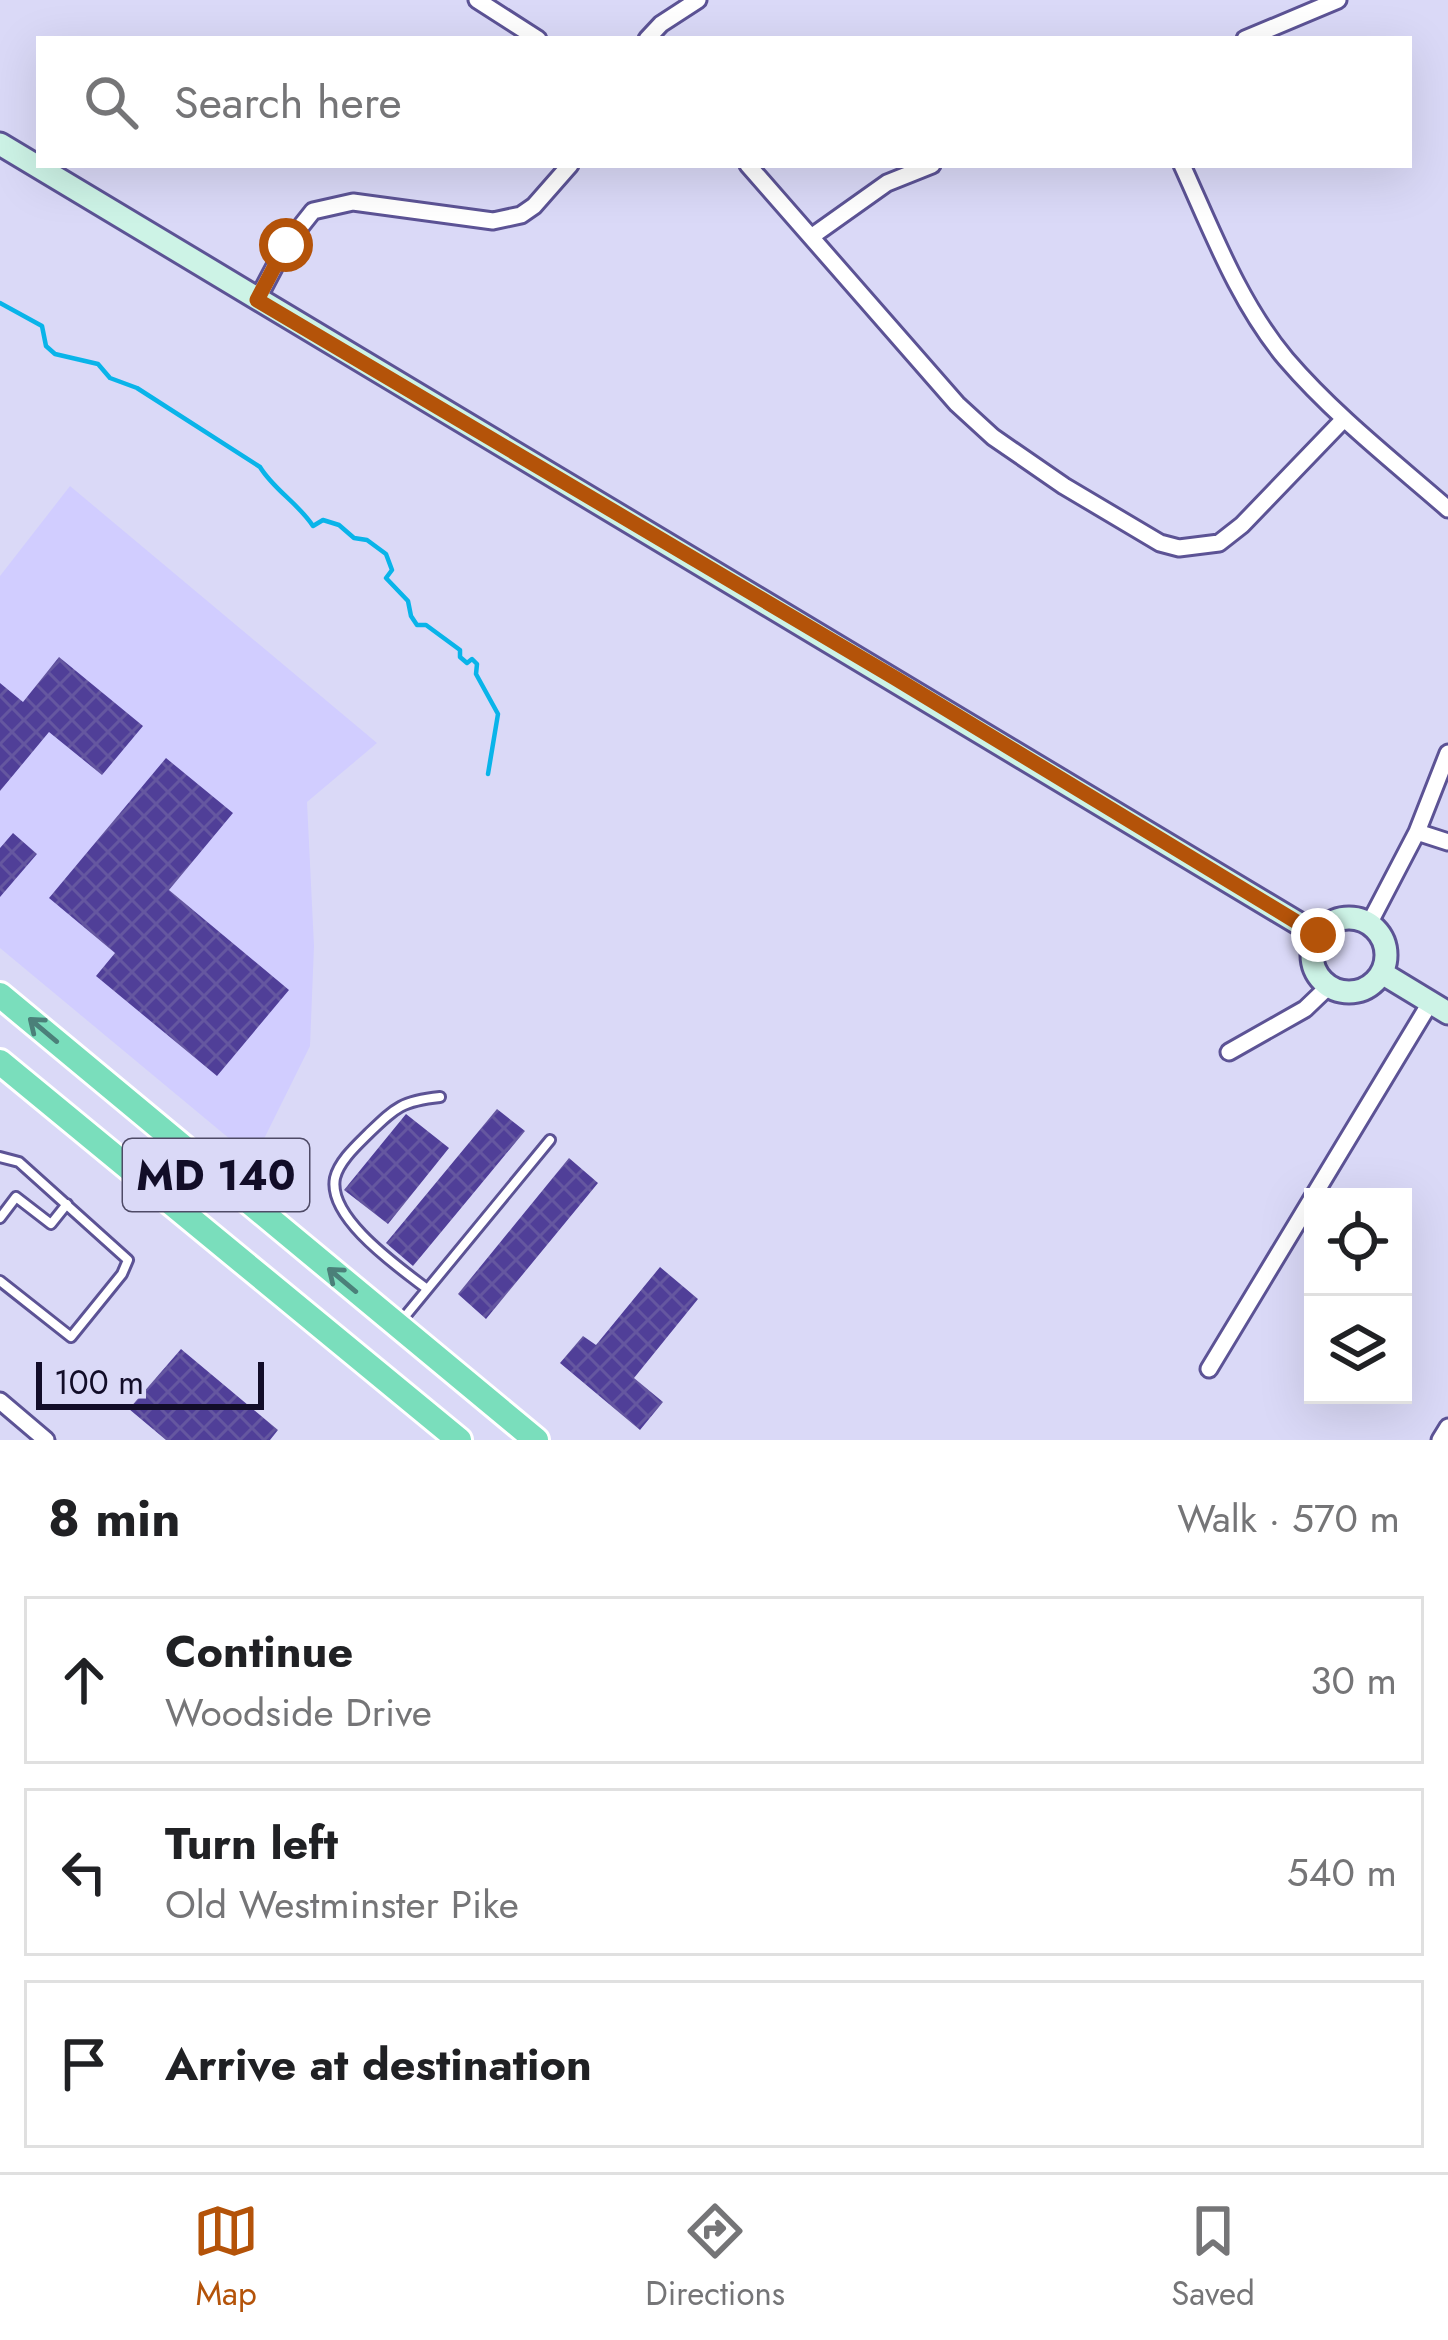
<!DOCTYPE html>
<meta charset="utf-8">
<style>
body{margin:0;font-family:Jost,sans-serif;background:#f6f6f6;color:#202124}
.controls{position:absolute;right:36px;bottom:36px;display:grid;overflow:hidden;border-radius:0px;box-shadow:0 12px 48px #0002}
.controls button{width:108px;height:108px;display:grid;place-items:center;padding:0;border:0;border-bottom:3px solid #e0e0e0;background:#fff;color:#202124;font:60px sans-serif}
.scale{position:absolute;left:36px;bottom:30px;width:228px;box-sizing:border-box;padding-left:12px;border:6px solid #120d28;border-top:0;font-size:33px;line-height:42px;white-space:nowrap;color:#120d28;-webkit-text-stroke:9px #dad9f7;paint-order:stroke}
.stop{position:absolute;width:36px;height:36px;margin:-27px;border:9px solid #b45309;border-radius:50%;background:#fff}
.stop.end{background:#b45309;border-color:#fff;box-shadow:0 3px 12px #0008}
.list{margin:0;padding:0;list-style:none}
h2{display:flex;justify-content:space-between;align-items:center;height:156px;margin:0;padding:0 48px;font-size:51px}
h2 small{font-size:39px;font-weight:400;color:#757577}
.list li{display:grid;grid-template-columns:78px 1fr auto;gap:36px;align-items:center;box-sizing:border-box;height:168px;margin:0 24px 24px;padding:0 24px;border:3px solid #e0e0e0;border-radius:0px}
.list b{display:block;font-size:45px;white-space:nowrap}
.list p{margin:0;font-size:39px;white-space:nowrap;color:#757577}
.list em{font-size:39px;font-style:normal;color:#757577}
.icon{flex:none;width:66px;height:66px;fill:none;stroke:currentColor;stroke-width:2;stroke-linecap:round;stroke-linejoin:round}
.map{position:relative;flex:none;width:1448px;height:1440px;overflow:hidden}
.search{position:absolute;background:#fff;box-shadow:0 12px 48px #0002;left:36px;right:36px;top:36px;height:132px;display:flex;align-items:center;gap:30px;box-sizing:border-box;padding:0 42px;border-radius:0px;color:#757577;font-size:45px}
.sheet{height:732px;background:#fff}
nav{display:flex;justify-content:space-around;align-items:center;box-sizing:border-box;height:168px;border-top:3px solid #e0e0e0;background:#fff;font-size:33px;color:#757577}
nav a{display:grid;justify-items:center;gap:6px}
nav .on{color:#b45309}
.map>svg:first-child{display:block}
.built{fill:#d1cdff}
.lines{fill:none;stroke-linecap:round;stroke-linejoin:round}
.stream{stroke:#09b4e9;stroke-width:4.5}
.building{fill:url(#building-cross-hatch)}
.service-casing{stroke:#5c5395;stroke-width:14}
.minor-casing{stroke:#5c5395;stroke-width:21}
.secondary-casing{stroke:#5c5395;stroke-width:27}
.trunk-casing{stroke:#fff;stroke-width:30}
.service{stroke:#fff;stroke-width:8}
.minor{stroke:#fff;stroke-width:15}
.secondary{stroke:#cdf3e6;stroke-width:21}
.trunk{stroke:#7adebc;stroke-width:24}
.oneway{stroke:#4b8079}
.route{stroke:#b45309;stroke-width:15}
.labels{text-anchor:middle;stroke-width:12;stroke-linejoin:round;paint-order:stroke}
.shield{fill:#dad9f7;stroke:#4e4a66;stroke-width:3}
.shield-label{font-size:42px;font-weight:bold;fill:#120d28}
</style>
<div class="map">
<svg width="1448" height="1440" viewBox="0 0 1448 1440">
<defs>
<pattern id="building-cross-hatch" width="8" height="8" patternUnits="userSpaceOnUse" patternTransform="scale(3)"><rect width="8" height="8" fill="#503f98"/><path d="M0 0l8 8M0 8l8-8" fill="none" stroke="#6557a0"/></pattern>
</defs>
<rect width="100%" height="100%" fill="#dad9f7"/>
<path class="built" d="M70,486l307,257 -70,59 7,144 -4,100 -56,113 -254,-211v-372z"/>
<g class="lines">
<path class="stream" d="M0,303l42,23 4,20 9,8 43,10 12,14 27,10 123,79c14,23 38,36 53,59l10,-6 16,5 15,13 13,2 19,14 6,16 -6,8 22,23 3,15 6,9h9l34,25v7l7,6 5,-4 5,5 -1,10 22,40 -10,60"/>
</g>
<path class="building" d="M59,657l84,69 -41,49 -53,-43 -49,59v-108l23,19z
M166,758l67,55 -64,77 120,100 -72,86 -121,-100 19,-23 -66,-55z
M13,833l24,21 -37,43v-49z
M497,1109l28,22 -112,135 -27,-23z
M406,1114l43,34 -61,76 -44,-34z
M569,1158l29,25 -112,136 -28,-25z
M660,1267l38,32 -64,79 29,24 -23,28 -80,-67 23,-27 13,9z
M181,1349l97,81 -8,10h-104l-37,-31z"/>
<g class="lines">
<defs>
<path id="service" d="M0,1157l19,5 109,98 -6,14 -51,63 -71,-56
M0,1218l16,-21 35,27 16,-20
M427,1289c-27,-21 -100,-71 -92,-111 4,-17 22,-33 34,-45 27,-26 33,-32 71,-36
M402,1320l148,-180"/>
<path id="minor" d="M477,0l61,39
M647,39l14,-15 37,-24
M1245,39l93,-39
M748,165l209,239 36,33 71,49 96,57 19,5 40,-5 23,-18 102,-106
M1182,165c30,66 57,138 104,194 48,56 107,102 162,150
M811,237l76,-54 45,-18
M257,300l29,-55 27,-34 40,-9 140,19 28,-6 13,-9 36,-41
M1417,832l31,10
M1369,924l48,-92 31,-79
M1229,1052l76,-43 24,-23
M1209,1369l221,-366
M0,1401l46,39
M1440,1440l8,-13"/>
<path id="secondary" d="M0,144l1318,791
M1312 955a37 37 0 1 1 74 0a37 37 0 1 1-74 0Z
M1382,973l66,40"/>
<path id="trunk" d="M0,995l536,445
M0,1062l459,378"/>
</defs>
<use href="#service" class="service-casing"/>
<use href="#minor" class="minor-casing"/>
<use href="#secondary" class="secondary-casing"/>
<use href="#trunk" class="trunk-casing"/>
<use href="#service" class="service"/>
<use href="#minor" class="minor"/>
<use href="#secondary" class="secondary"/>
<use href="#trunk" class="trunk"/>
</g>
<defs><path id="oneway-shaft" d="M-6 0H5M1.5-3L5.5 0L1.5 3" fill="none" stroke-width="1.6" stroke-linecap="round" stroke-linejoin="round" transform="scale(3)"/></defs>
<g class="oneway">
<use href="#oneway-shaft" transform="translate(43 1030) rotate(-140)"/>
<use href="#oneway-shaft" transform="translate(342 1280) rotate(-140)"/>
</g>
<g class="lines">
<path class="route" d="M286,245l-29,55 638,378 423,257"/>
</g>
<g class="labels">
<rect class="shield" x="123" y="1139" width="186" height="72" rx="9"/>
<g class="shield-label">
<text x="216" y="1190">MD 140</text>
</g>
</g>
</svg>
<div class="controls">
<button><svg class="icon" aria-label="locate" viewBox="0 0 24 24"><circle cx="12" cy="12" r="6"/><path d="M12 2v4M12 18v4M2 12h4M18 12h4"/></svg></button>
<button><svg class="icon" aria-label="layers" viewBox="0 0 24 24"><path d="M12 4l9 5-9 5-9-5zM3 14l9 5 9-5"/></svg></button>
</div>
<div class="scale">100 m</div>
<div class="stop" style="left:286px;top:245px"></div>
<div class="stop end" style="left:1318px;top:935px"></div>
<div class="search"><svg class="icon" aria-label="search" viewBox="0 0 24 24"><circle cx="10" cy="10" r="6"/><path d="M15 15l6 6"/></svg>Search here</div>
</div>
<section class="sheet">
<h2>8 min<small>Walk · 570 m</small></h2>
<ul class="list">
<li><svg class="icon" aria-label="ahead" viewBox="0 0 24 24"><path d="M12 20V5M6 11l6-6 6 6"/></svg><div><b>Continue</b><p>Woodside Drive</p></div><em>30 m</em></li>
<li><svg class="icon" aria-label="left" viewBox="0 0 24 24"><path d="M17 20v-9H6M10 6l-5 5 5 5"/></svg><div><b>Turn left</b><p>Old Westminster Pike</p></div><em>540 m</em></li>
<li><svg class="icon" aria-label="arrive" viewBox="0 0 24 24"><path d="M6 21V4h12l-3 4 3 4H6"/></svg><div><b>Arrive at destination</b></div></li>
</ul>
</section>
<nav>
<a class="on"><svg class="icon" aria-label="map" viewBox="0 0 24 24"><path d="M3 6l6-2 6 2 6-2v14l-6 2-6-2-6 2zM9 4v14M15 6v14"/></svg>Map</a>
<a><svg class="icon" aria-label="directions" viewBox="0 0 24 24"><path d="M12 3l9 9-9 9-9-9zM9 14v-3h6M13 9l2 2-2 2"/></svg>Directions</a>
<a><svg class="icon" aria-label="saved" viewBox="0 0 24 24"><path d="M7 4h10v16l-5-4-5 4z"/></svg>Saved</a>
</nav>
